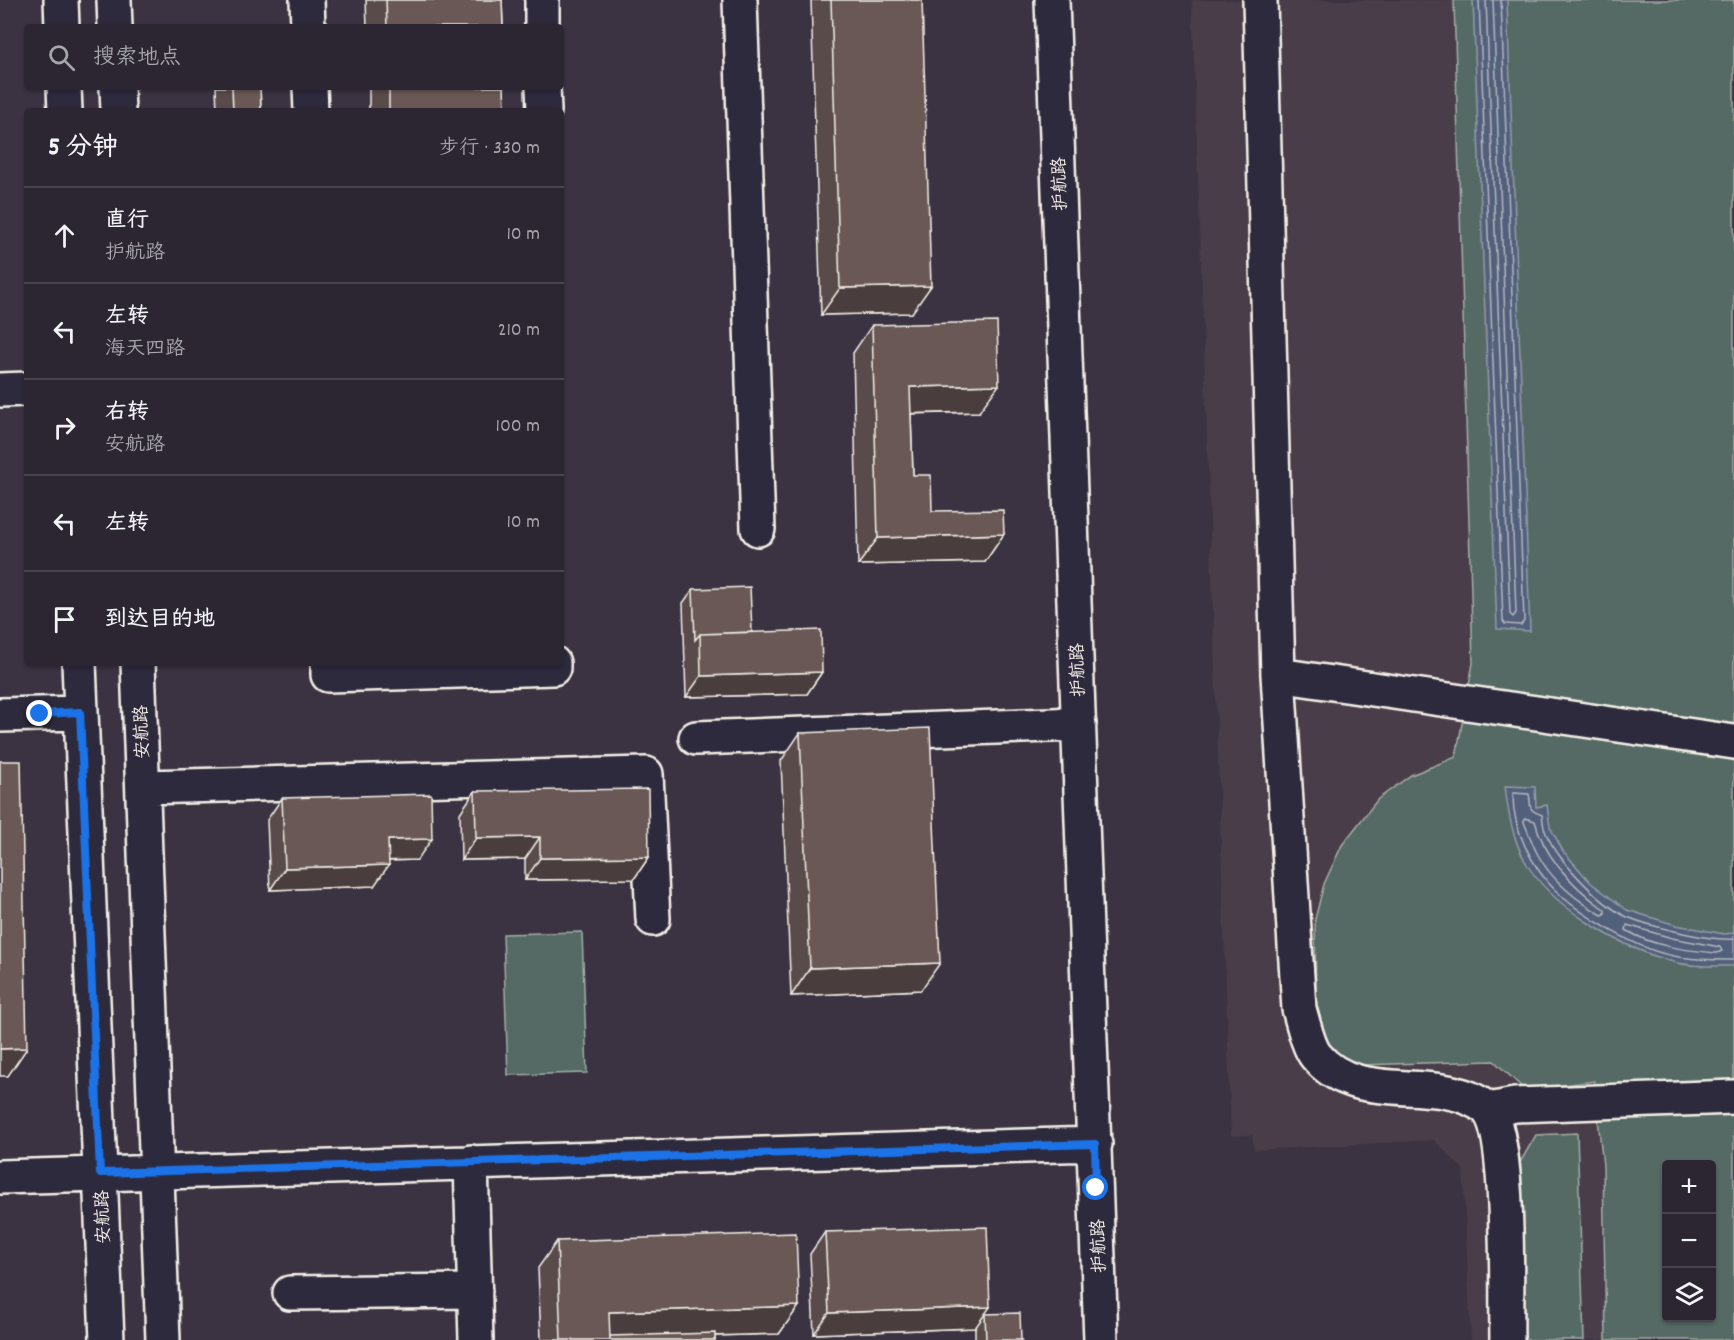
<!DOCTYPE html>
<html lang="zh">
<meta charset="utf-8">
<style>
body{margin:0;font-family:Dekko,"LXGW WenKai TC",sans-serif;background:#342e3a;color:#f1f3f6}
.controls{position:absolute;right:18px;bottom:18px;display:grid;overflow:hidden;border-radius:6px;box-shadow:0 2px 4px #0004}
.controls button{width:54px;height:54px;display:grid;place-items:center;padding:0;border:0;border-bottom:2px solid #48434d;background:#2c2632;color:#f1f3f6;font:30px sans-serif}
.stop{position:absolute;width:18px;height:18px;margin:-14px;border:4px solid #1a73e8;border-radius:50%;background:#fff}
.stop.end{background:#1a73e8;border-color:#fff;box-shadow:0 2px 6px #0008}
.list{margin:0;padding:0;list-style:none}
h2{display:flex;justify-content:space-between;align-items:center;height:78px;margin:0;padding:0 24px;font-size:26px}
h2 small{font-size:20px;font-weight:400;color:#a6a5ac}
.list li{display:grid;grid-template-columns:39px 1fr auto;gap:18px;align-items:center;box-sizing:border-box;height:96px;padding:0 24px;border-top:2px solid #48434d}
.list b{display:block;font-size:22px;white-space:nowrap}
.list p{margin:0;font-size:20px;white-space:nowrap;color:#a6a5ac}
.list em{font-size:20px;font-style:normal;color:#a6a5ac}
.icon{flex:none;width:33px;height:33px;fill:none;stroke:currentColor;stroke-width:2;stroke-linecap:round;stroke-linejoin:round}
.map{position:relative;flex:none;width:1734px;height:1340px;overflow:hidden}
.search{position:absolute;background:#2c2632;box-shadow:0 2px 4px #0004;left:24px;top:24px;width:540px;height:66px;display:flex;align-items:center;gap:15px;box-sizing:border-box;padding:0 21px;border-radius:6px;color:#a6a5ac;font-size:22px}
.panel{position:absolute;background:#2c2632;box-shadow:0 2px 4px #0004;left:24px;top:108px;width:540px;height:558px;border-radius:6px}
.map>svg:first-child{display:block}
.built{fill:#493e48;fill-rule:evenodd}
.green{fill:#546a65;stroke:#a4aea6;stroke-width:1.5;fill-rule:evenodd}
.water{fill:#52617c;stroke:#939ba7;stroke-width:1.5}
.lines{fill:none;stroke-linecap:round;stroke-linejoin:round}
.shore{stroke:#b3b7bd;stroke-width:1.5}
.minor-casing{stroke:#f4f1e8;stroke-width:38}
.minor{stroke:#2f2a3d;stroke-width:33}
.wall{fill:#5a4c4b;stroke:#f4f1e8;stroke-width:1.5}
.shaded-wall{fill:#4a3e3d;stroke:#f4f1e8;stroke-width:1.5}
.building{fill:#695857;stroke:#f4f1e8;stroke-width:1.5}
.route{stroke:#1a73e8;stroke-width:8}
.labels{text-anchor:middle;stroke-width:5;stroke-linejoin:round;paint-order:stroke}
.street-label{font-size:18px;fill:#f4f1e8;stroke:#2f2a3d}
</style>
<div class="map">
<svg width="1734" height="1340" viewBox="0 0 1734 1340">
<rect width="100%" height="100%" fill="#3b3342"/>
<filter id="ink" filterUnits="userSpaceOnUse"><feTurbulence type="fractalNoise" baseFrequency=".0167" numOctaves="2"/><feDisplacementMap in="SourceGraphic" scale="12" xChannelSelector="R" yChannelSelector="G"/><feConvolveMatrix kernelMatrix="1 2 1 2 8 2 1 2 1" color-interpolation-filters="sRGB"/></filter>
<g filter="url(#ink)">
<path class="built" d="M1192,0h542v1340h-263l-8,-171 -29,-29 -180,10 -2,-15 -21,1zM1666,1164h46v154h-46z"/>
<path class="green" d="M1454,0h280v1340h-128l-3,-174 -9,-85 -69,9 -31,-29 -136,4 -24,-12 -12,-16 -6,-27 -1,-91 9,-35 18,-39 36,-46 33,-24 45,-18 17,-94zM1666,1164h46v154h-46z
M582,932l5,141 -79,2 -5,-141z
M1577,1133l7,207h-67l-2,-169 21,-36z"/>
<path class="water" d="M1473,0h34l23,631 -33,-2z
M1505,786l30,1 1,20 11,-2 3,22 13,24 28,32 36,27 49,15 48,9 10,-1v33c-20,0 -45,1 -64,-5 -50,-14 -119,-54 -145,-100 -13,-24 -17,-49 -20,-75z"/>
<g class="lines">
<path class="shore" d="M1479,0l24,621 2,3 16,1 3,-4 -23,-621
M1486,0l24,614 3,3 3,-4 -23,-613
M1525,818l10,3c9,37 40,67 70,89v4l-3,1c-25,-14 -52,-36 -65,-62 -5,-10 -9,-21 -13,-31z
M1627,925l45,13 48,9 2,4 -5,2c-31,-3 -64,-6 -91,-23z
M1734,939c-25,2 -86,-13 -109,-23 -26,-13 -72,-60 -81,-88 -1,-4 -1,-9 -2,-13 -16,-6 -10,-7 -13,-21l-16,-1c-1,35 19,75 44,99 26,25 82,58 117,64 19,4 40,4 60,4"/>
<defs>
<path id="minor" d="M61,0l1,27
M114,0l1,27
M307,0l1,27
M542,0v27
M740,0l18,529
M1052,0l49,1340
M1260,0l18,675 21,334c4,13 9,37 17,47 38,46 104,22 153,42 6,3 15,7 19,12 23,27 18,189 19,230
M64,87l1,24
M117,87l1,24
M310,87l1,24
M543,87l1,24
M0,390l27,-1
M79,663l28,677
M138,663l25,677
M328,663v12l225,-7v-5
M1278,675l456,67
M0,715l80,-2
M696,738l383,-14
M143,787l503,-13 7,145
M1489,1110l26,-5 219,-8
M471,1162l5,178
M0,1177l1095,-33
M290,1293l185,-2"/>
</defs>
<use href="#minor" class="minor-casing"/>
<use href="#minor" class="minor"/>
</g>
<path class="wall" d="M366,0h136l1,27h-136z
M811,0h111l-10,313 -91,2z
M216,87h44l1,24h-44z
M369,87h135l1,24h-136z
M872,325l107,87 -68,2 2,61 19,36 72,23 -19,28 -127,3 -5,-212z
M693,589l59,43 70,40 -15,22 -121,3 -3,-94z
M800,733l121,257 -130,6 -10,-235z
M475,791l174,66 -15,22 -109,1v-21l-64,1 -1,-47z
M282,798l135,62 -28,1 -15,25 -104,4 -3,-70z
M825,1232l160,82 36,26h-46v-12l-161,6 -4,-80z
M557,1241l242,65 -20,28 -64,2v4h-174l-3,-72z"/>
<path class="shaded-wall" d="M931,286l-19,27 -91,2 19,-27z
M999,385l-20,27 -88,2 19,-27z
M1004,534l-19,28 -127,3 20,-27z
M822,672l-15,22 -121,3 15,-21z
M540,837l-15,22 -64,1 15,-22z
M432,839l-15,21 -44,1 15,-21z
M649,857l-15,22 -109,1 15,-22z
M389,865l-15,21 -104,4 15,-22z
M940,963l-19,27 -130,6 19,-28z
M27,1048l-19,28h-8v-27z
M799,1306l-20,28 -173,5 3,-27z
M990,1307l-15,21 -161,6 15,-21z"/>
<path class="building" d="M386,0h116l1,27h-116z
M831,0h91l9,286 -91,2z
M232,87h28l1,24h-28z
M389,87h115l1,24h-116z
M997,322l2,63 -89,2 3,88h18l1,36 71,-1 1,24 -126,4 -6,-213z
M750,587l2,45 -52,2 -5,6 -2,-51z
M821,630l1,42 -121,4 -1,-42z
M930,728l10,235 -130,5 -10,-235z
M0,761h21l6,287 -27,1z
M648,789l1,68 -109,1v-21l-64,1 -1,-47z
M431,794l1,45 -44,1 1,25 -104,3 -3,-70z
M987,1227l3,80 -161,6 -4,-81z
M796,1233l3,73 -190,6 1,28h-49l-4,-99z
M1020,1313l1,27h-35l-1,-26z
M715,1333v7h-105v-4z"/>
</g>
<g class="lines" filter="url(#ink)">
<path class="route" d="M40,714l40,-2 20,461 995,-29 1,44"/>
</g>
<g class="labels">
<g class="street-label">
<text transform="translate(1059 184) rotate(-92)" y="6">护航路</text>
<text transform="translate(1077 670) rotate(-92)" y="6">护航路</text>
<text transform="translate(141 732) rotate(-92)" y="6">安航路</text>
<text transform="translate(102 1217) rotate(-92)" y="6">安航路</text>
<text transform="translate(1098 1246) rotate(-92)" y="6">护航路</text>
</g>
</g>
</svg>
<div class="controls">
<button>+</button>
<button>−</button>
<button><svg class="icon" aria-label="layers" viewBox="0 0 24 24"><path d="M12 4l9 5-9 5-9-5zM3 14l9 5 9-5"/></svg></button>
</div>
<div class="stop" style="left:1096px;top:1188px"></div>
<div class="stop end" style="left:40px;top:714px"></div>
<div class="search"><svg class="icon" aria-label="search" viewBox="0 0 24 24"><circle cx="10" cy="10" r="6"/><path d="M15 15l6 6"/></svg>搜索地点</div>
<section class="panel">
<h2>5 分钟<small>步行 · 330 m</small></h2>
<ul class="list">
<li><svg class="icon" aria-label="ahead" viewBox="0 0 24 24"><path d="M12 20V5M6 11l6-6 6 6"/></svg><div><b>直行</b><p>护航路</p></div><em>10 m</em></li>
<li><svg class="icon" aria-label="left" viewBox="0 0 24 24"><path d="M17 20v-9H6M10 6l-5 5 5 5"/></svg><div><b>左转</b><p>海天四路</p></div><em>210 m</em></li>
<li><svg class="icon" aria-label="right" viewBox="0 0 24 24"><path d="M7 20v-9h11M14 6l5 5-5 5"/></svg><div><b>右转</b><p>安航路</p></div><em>100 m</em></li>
<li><svg class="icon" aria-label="left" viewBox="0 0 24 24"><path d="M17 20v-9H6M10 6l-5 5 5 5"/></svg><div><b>左转</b></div><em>10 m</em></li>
<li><svg class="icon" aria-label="arrive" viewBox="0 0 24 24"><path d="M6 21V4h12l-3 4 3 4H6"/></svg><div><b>到达目的地</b></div></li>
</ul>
</section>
</div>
